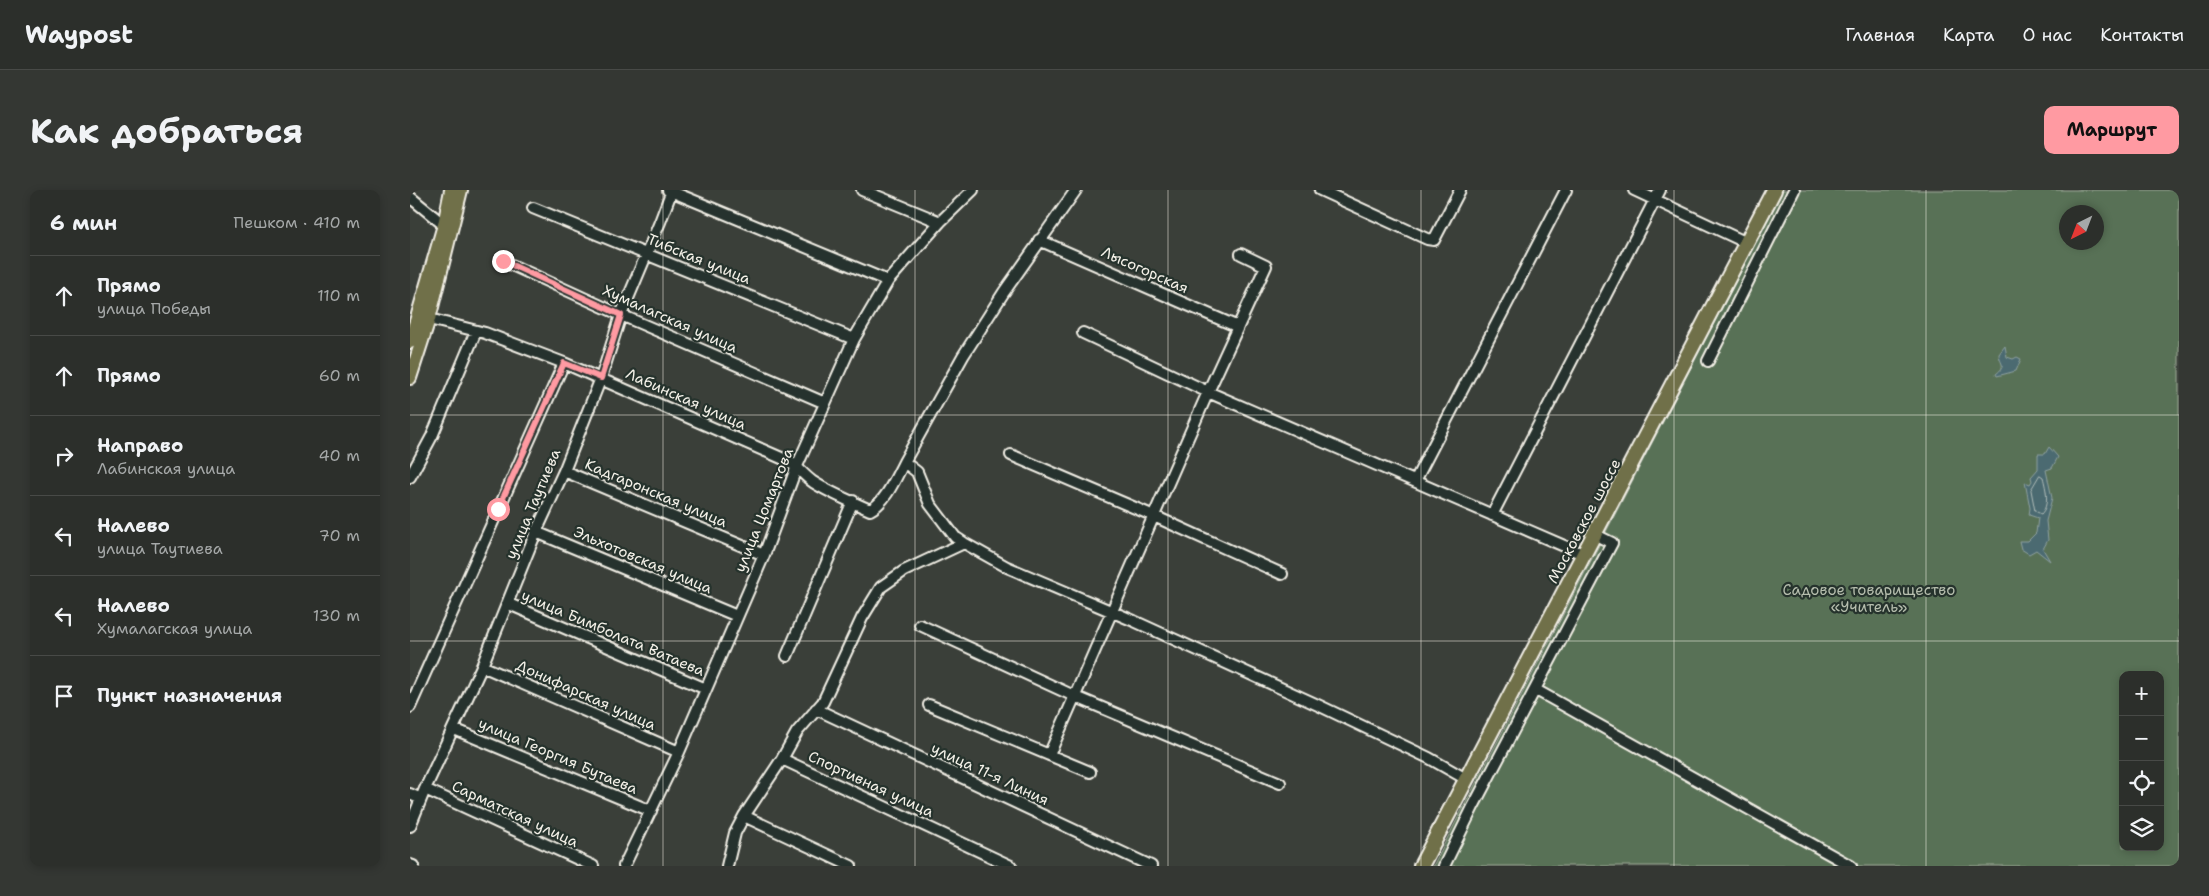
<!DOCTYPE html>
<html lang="ru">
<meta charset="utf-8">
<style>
body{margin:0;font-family:"Shantell Sans",sans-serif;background:#343733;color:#f1f3f6}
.controls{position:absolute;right:15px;bottom:15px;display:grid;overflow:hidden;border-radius:10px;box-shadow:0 2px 8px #0003}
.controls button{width:45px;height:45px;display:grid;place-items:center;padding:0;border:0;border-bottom:1px solid #484a47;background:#2c2f2b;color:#f1f3f6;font:25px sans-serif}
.compass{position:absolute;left:1649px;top:15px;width:45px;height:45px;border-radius:50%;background:#2c2f2b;box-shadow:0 2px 8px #0003;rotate:222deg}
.stop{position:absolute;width:15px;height:15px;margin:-11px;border:4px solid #ff9aa2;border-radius:50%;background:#fff}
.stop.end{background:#ff9aa2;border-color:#fff;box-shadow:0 1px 5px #0008}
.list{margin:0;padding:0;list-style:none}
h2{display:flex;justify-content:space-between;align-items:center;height:65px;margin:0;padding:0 20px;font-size:21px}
h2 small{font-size:16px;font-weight:400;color:#a6a9a9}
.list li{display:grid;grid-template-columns:32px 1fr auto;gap:15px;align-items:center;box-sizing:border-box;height:80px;padding:0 20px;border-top:1px solid #484a47}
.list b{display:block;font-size:19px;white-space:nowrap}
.list p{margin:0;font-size:16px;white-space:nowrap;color:#a6a9a9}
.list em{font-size:16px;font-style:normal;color:#a6a9a9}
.icon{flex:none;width:28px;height:28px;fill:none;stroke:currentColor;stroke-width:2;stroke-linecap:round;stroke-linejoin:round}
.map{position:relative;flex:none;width:1769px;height:676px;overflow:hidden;border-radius:10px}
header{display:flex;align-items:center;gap:30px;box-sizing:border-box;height:70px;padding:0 25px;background:#2c2f2b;border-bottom:1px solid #484a47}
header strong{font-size:24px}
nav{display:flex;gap:28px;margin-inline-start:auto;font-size:18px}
.intro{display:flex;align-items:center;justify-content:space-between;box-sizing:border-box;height:120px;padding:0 30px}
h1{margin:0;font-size:35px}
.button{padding:12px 22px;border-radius:10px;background:#ff9aa2;color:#111;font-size:18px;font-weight:700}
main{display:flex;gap:30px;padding:0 30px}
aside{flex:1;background:#2c2f2b;border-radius:10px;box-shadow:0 2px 8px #0003}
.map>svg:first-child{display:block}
.green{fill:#597156;stroke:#a6b19f;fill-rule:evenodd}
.water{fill:#4b6b71;stroke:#8fa1a1}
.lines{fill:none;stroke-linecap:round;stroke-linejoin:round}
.shore{stroke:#b0bbb8;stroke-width:1}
.minor-casing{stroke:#f4f1e8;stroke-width:14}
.major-casing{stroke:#f4f1e8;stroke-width:16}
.highway-casing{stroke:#f4f1e8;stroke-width:18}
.minor{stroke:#26332d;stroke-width:10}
.major{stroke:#70704a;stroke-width:12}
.highway{stroke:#70704a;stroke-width:14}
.route{stroke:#ff9aa2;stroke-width:6}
.grid{fill:none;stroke:#f4f1e8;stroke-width:1;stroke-opacity:0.55}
.labels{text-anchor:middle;stroke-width:4.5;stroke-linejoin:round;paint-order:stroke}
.street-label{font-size:15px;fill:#f4f1e8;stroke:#26332d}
.park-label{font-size:15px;fill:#b6beae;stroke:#26332d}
</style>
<header>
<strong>Waypost</strong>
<nav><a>Главная</a><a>Карта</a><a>О нас</a><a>Контакты</a></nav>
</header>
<div class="intro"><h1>Как добраться</h1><a class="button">Маршрут</a></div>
<main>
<aside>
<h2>6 мин<small>Пешком · 410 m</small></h2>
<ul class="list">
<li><svg class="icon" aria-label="ahead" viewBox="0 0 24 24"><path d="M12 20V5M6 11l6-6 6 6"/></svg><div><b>Прямо</b><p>улица Победы</p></div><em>110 m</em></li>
<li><svg class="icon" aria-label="ahead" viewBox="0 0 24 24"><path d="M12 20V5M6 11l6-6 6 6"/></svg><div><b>Прямо</b></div><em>60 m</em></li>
<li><svg class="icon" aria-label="right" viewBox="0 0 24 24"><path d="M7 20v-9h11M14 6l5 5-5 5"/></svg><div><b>Направо</b><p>Лабинская улица</p></div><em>40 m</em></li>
<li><svg class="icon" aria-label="left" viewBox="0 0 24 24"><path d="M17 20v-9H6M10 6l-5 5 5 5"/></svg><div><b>Налево</b><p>улица Таутиева</p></div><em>70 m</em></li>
<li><svg class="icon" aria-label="left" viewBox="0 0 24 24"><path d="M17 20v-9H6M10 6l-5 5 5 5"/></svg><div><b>Налево</b><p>Хумалагская улица</p></div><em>130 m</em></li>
<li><svg class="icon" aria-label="arrive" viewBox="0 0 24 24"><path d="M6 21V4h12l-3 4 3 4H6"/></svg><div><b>Пункт назначения</b></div></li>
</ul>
</aside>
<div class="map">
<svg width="1769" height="676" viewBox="0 0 1769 676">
<rect width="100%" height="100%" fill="#3a3f39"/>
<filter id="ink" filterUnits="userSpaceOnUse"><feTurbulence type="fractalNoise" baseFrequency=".02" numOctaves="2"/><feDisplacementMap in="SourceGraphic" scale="10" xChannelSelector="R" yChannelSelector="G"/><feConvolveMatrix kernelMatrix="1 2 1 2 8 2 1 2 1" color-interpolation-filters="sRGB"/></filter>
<g filter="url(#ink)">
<path class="green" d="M1373,0h396v676h-746zM1656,22h30v30h-30zM1713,485h37v172h-37z"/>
<path class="water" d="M1595,156l2,11 6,2 4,-2 4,2 -5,12 -19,5 -1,-2c12,-9 3,-11 3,-20z
M1639,257l9,10 -6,11 -6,2 6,28 -6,23 2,19 -5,9 7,12 -14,-11 -7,4 -8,-5 -2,-8h9l8,-8 2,-15 -9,-3 1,-7 -5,-26 5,2 2,-3 -1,-4 7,-8v-15h7z"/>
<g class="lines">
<path class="shore" d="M1630,285l3,2c3,12 7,28 -2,37l-6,-3 -4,-21z"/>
<defs>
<path id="minor" d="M258,0l220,91
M452,0l78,32
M666,0l-72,102 -41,64 -59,106 13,10 13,32 25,33 9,6 43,24 127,54 186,85 109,52 37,21
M910,0l107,49 7,1 26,-50
M1224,0l113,53
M0,7l34,28
M123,18l321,131
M629,50l199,87
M93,71l118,54 204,88
M19,129l56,14 79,30 222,97c12,6 17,15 27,22 17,11 39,20 57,28 16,-8 26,-33 34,-48
M673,143l125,59 377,163
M1298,171l86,-171
M601,265l143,61 128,58
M154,281l200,84
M0,287l22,-41 44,-105
M1005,291l151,-291
M1082,325l168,-325
M126,342l201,84
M99,414l197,85
M510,435l154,71 206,87
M377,466l66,-155
M72,476l197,86
M1126,500l315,176
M519,515l161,67
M0,517l154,-344
M406,519l335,157
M44,539l197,82
M639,565l159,-363 58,-126 -25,-12
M372,569l15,-27 26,-30 39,-84 19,-31 23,-16 60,-28
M15,599l168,77
M0,604l11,5
M334,626l38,-57 229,107
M0,636l15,-37 57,-123 54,-134 28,-61 37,-93 20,-63 39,-93 12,-32
M0,675l3,1
M214,676l55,-114 85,-197 33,-89 57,-127 34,-58 52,-59 33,-32
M317,676l8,-33 9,-17 107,50
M1034,676l29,-59 139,-264 -16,-8"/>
<path id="major" d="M0,152l34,-117 7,-35
M0,188l19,-59 32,-129"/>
<path id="highway" d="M1011,676l353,-676"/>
</defs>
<use href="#minor" class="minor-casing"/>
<use href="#major" class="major-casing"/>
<use href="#highway" class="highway-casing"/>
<use href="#minor" class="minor"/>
<use href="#major" class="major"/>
<use href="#highway" class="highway"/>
</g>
</g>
<g class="lines" filter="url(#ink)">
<path class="route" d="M88,319l66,-146 37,15 20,-63 -118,-54"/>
</g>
<path class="grid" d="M253,0v676M505,0v676M758,0v676M1011,0v676M1264,0v676M1516,0v676M0,225h1769M0,451h1769"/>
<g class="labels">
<g class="street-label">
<text transform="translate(289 69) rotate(22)" y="5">Тибская улица</text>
<text transform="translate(735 80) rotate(24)" y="5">Лысогорская</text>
<text transform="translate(260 129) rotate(24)" y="5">Хумалагская улица</text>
<text transform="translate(276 209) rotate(24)" y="5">Лабинская улица</text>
<text transform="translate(246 303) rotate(23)" y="5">Кадгаронская улица</text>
<text transform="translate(123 314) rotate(-67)" y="5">улица Таутиева</text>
<text transform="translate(354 320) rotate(-68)" y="5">улица Цомартова</text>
<text transform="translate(1174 331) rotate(-62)" y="5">Московское шоссе</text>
<text transform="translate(233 370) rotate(23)" y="5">Эльхотовская улица</text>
<text transform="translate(203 443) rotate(23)" y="5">улица Бимболата Ватаева</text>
<text transform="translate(176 505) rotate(24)" y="5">Донифарская улица</text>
<text transform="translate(148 566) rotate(23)" y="5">улица Георгия Бутаева</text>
<text transform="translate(580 584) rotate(25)" y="5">улица 11-я Линия</text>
<text transform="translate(461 594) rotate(25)" y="5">Спортивная улица</text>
<text transform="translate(105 624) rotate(25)" y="5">Сарматская улица</text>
</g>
<g class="park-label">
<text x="1459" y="405">Садовое товарищество<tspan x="1459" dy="17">«Учитель»</tspan></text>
</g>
</g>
</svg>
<div class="controls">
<button>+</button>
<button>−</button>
<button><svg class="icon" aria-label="locate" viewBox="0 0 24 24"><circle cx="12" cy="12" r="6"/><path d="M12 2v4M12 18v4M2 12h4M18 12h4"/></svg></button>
<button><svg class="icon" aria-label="layers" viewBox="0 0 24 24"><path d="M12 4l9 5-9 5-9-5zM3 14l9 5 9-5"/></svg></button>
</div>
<svg class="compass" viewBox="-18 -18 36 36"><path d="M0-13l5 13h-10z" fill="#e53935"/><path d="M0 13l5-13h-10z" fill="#a6a9a9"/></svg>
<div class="stop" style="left:88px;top:319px"></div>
<div class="stop end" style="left:93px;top:71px"></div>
</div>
</main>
